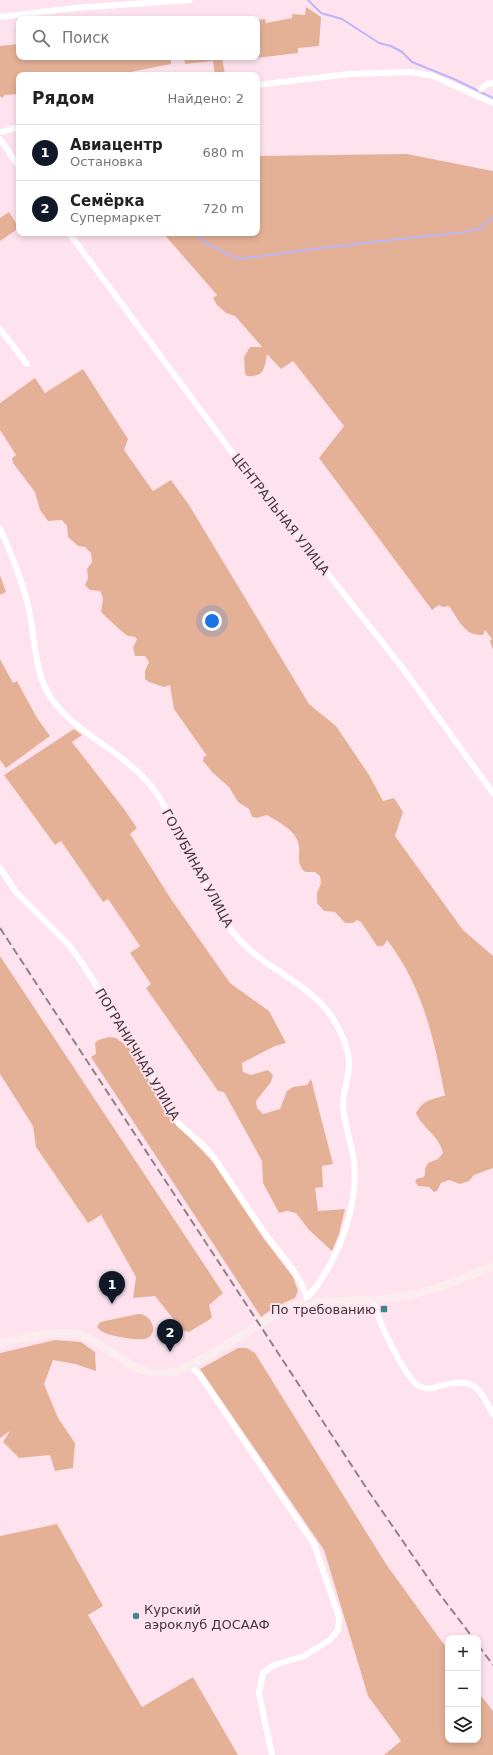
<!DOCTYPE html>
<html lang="ru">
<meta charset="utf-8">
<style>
body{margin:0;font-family:"DejaVu Sans",sans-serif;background:#f6f6f6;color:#222}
.controls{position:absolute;right:12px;bottom:12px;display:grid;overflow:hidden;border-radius:8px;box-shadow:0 2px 6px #0003}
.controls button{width:36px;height:36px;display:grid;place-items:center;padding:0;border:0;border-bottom:1px solid #e0e0e0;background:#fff;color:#222;font:20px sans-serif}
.you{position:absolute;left:212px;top:621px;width:14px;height:14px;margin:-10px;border:3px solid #fff;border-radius:50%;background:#1a73e8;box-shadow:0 0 0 6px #1a73e833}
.badge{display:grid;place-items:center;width:26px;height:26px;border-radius:50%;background:#111827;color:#fff;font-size:13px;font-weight:700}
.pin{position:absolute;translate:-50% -33px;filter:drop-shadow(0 1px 2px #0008)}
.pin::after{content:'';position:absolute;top:21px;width:14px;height:12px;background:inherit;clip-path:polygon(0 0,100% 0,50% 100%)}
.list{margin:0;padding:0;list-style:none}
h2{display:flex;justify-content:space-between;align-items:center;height:52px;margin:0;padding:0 16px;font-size:17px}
h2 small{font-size:13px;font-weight:400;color:#767676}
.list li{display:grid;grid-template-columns:26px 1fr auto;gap:12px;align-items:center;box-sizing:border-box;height:56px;padding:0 16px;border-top:1px solid #e0e0e0}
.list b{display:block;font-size:15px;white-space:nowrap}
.list p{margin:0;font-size:13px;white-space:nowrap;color:#767676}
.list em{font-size:13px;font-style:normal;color:#767676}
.icon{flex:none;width:22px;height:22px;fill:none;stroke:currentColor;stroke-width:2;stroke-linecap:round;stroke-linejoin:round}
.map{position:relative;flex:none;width:493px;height:1755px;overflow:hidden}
.search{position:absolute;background:#fff;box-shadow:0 2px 6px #0003;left:16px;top:16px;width:244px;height:44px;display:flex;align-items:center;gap:10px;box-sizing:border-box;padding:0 14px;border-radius:8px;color:#767676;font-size:15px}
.panel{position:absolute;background:#fff;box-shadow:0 2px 6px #0003;left:16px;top:72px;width:244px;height:164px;border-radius:8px}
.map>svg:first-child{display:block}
.green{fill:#e4b197}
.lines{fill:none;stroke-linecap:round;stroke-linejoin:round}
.stream{stroke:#beb4f9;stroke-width:2}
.street{stroke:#fff;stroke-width:6}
.secondary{stroke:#fbeded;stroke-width:8}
.rail{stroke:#928088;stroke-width:2;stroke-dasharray:8 4;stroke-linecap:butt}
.poi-dot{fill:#3d848b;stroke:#fee3ee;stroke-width:1.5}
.labels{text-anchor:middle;stroke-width:4;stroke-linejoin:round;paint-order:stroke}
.street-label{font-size:13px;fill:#43363c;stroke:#fee3ee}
.poi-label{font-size:13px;fill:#43363c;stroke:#fee3ee;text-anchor:end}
</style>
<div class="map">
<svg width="493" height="1755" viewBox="0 0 493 1755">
<rect width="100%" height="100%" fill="#fee3ee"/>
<path class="green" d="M306,7l15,10 -2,29 -21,2v5l-51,6v-2h10v-37l8,-1 1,4 26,-5v-4l13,1z
M19,44v13h203l3,18h-10l-2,-14 -28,3 -1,-6 -13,2v4l-56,11h-96v19l-14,1 -3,3 -2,-2v-50z
M407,154l86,17v479l-3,-9 2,-2 -7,-9 -2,5c-19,1 -24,-15 -34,-29l-6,1 -4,-2 -7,5 -113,-152 25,-32 -51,-65 -12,8 -14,-15c-2,13 -3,24 -20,22l-2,-2 -1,-17 6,-10h12l-27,-31 -9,-3 -9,-8 -4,-7 4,-3 -54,-62h94v-77z
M9,212l10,16 -19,13v-23z
M83,369l45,70 -4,11 29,41 18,-11 18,25 120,199 27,22 33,49 14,26 11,-3 9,14 -8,24 68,94 30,26v212l-19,7 -5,6 -9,3 -11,-4 -8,3 -4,8 -3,1 -5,-5 -11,-1 -3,-5 3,-3h4l3,-3v-6l3,-6 10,-4 5,-6c-4,-18 -21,-25 -27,-40 5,-9 8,-11 17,-14 5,-1 7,-3 12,-3 -11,-57 -22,-109 -58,-156 -2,5 -4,7 -10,6l-16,-24 -4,-2 -4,3h-8l-10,-11 -11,-1 -7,-8v-10l4,-10 -1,-7 -5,-4h-10c-11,-11 -3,-19 -7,-30 -4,-13 -20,-20 -31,-27l-10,3 -5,-1 -3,-8 -11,-7 -9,-15 -16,-14 -10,-12 1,-5h3l-33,-47 -4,-24 -6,2 -15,-5 -4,-3v-8l4,-9 -4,-6h-10l-2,-8 4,-9 -2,-2c-1,0 -6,-1 -7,-1 -3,-1 -24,-21 -27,-24l2,-14 -3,-7 -10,-1 -5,-5 3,-7 -1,-9 5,-7 -1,-9 -6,-6 -7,-1 -10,-9 -1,-11 -5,-6 -14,1 -8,-11 -5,-18 -22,-29 -1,-5 4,-3 -16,-25v-27l35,-25 10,15z
M0,575l6,17 -6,3z
M0,659l13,24 4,-2 20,37 13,18 -44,32 -6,-8z
M74,729l8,6 -10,7 52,67 13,19 -7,6 41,65 59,84 39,28 17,32 -11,3 -33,17 1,9 8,3 17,-5 5,5 -2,7 -15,19 1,7 6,6 17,-5 7,-18 6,-4 14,-2 4,-6 22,85 -11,2 1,21 -8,1 3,23 27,-2 -6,25 -7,17 -23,-21 -13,-17 -9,-2 -8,2 -16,-30 -1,-22 -38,-69 -6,-1 -72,-103 5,-4 -21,-31 10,-7 -32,-47 -5,3 -42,-61 -6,4 -51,-70z
M0,956l223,337 -14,12 3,13 -23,14 -7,-2 -27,-34 -22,2 3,-21 -35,-62 -13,8 -52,-76 -3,-21 -33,-52z
M109,1037l7,1 16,12 37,66 44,46 51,77 29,38 5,14 -3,7 -20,9 -14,10 -170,-260 5,-3 -1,-11 3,-3z
M138,1314c11,-1 22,16 10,24 -5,4 -37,-2 -43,-5 -3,-1 -6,-4 -8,-6l3,-5z
M55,1340l26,2 14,10 1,19 -21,-7 -22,-4 -9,24 14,34 17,25 -2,25 -18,3 -5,-16 -31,3 -16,-16 7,-11 -10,7v-85z
M238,1348h9l8,5 131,211 62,86v90h30v-48l15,19v44h-109l17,-14 -33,-45 -44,-146 -124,-181z
M57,1524l46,82 -15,9 54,92 51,-30 45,78h-238v-219z"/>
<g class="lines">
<path class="stream" d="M308,0l13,13 21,6 37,24 12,3 11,6 10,10 42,17 39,19
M196,233l11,11 31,15 99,-13h9l8,-2 111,-12 18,-4 4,-7 6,-3"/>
<path class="street" d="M0,17l75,-9 115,-8
M257,85l92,-11 62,-2 22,4 60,27
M481,89l6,-5 6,-1
M0,132l19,-5
M0,139l19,28
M69,233l168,226 164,207 92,127
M0,329l27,35
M0,528c12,28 24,57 30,86 5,28 5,60 21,84 24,34 65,50 93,80 15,15 24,35 34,54 17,32 32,65 52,96 25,37 74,51 100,86 9,13 19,34 19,50 0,14 -6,27 -6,41 1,20 9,38 11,58 5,45 -18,102 -47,135
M0,868l16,24 53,53 13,18 58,91 30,57 9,13 26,23 10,12c17,26 34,52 52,77 11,15 39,46 40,65
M372,1300c6,18 33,81 49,87 6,3 13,1 18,-1 35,-8 38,-2 54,28
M190,1366l10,9 114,169 25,73 -1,13 -8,10 -26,16 -30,9 -11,8 -4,20 13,62"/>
<path class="secondary" d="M0,1343c22,-4 53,-13 75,-9 33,7 56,44 93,39 12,-1 23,-8 33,-14 15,-8 30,-17 45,-26 12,-8 25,-17 39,-23 30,-13 80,-7 114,-13 33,-5 63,-18 94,-31"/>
<path class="rail" d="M0,928l369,564 66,96 38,50
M478,1645l15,20"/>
</g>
<g class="poi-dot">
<rect x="380" y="1305" width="8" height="8" rx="2"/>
<circle cx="136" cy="1616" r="4"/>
</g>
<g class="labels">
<g class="street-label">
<text transform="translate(281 514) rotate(52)" y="5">ЦЕНТРАЛЬНАЯ УЛИЦА</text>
<text transform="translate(198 868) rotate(61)" y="5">ГОЛУБИНАЯ УЛИЦА</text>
<text transform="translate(138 1054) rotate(59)" y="5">ПОГРАНИЧНАЯ УЛИЦА</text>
</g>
<g class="poi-label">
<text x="376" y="1314">По требованию</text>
<text x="144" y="1614" text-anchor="start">Курский<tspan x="144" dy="15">аэроклуб ДОСААФ</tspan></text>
</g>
</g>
</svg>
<div class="controls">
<button>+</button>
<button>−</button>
<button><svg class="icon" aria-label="layers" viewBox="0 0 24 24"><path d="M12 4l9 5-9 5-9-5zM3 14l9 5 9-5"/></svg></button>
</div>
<div class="you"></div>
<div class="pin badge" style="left:112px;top:1304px">1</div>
<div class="pin badge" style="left:170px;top:1352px">2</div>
<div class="search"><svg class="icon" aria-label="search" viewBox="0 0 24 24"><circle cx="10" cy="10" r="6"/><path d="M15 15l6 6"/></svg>Поиск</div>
<section class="panel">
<h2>Рядом<small>Найдено: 2</small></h2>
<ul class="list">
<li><span class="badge">1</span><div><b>Авиацентр</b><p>Остановка</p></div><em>680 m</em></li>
<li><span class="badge">2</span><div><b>Семёрка</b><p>Супермаркет</p></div><em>720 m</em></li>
</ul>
</section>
</div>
